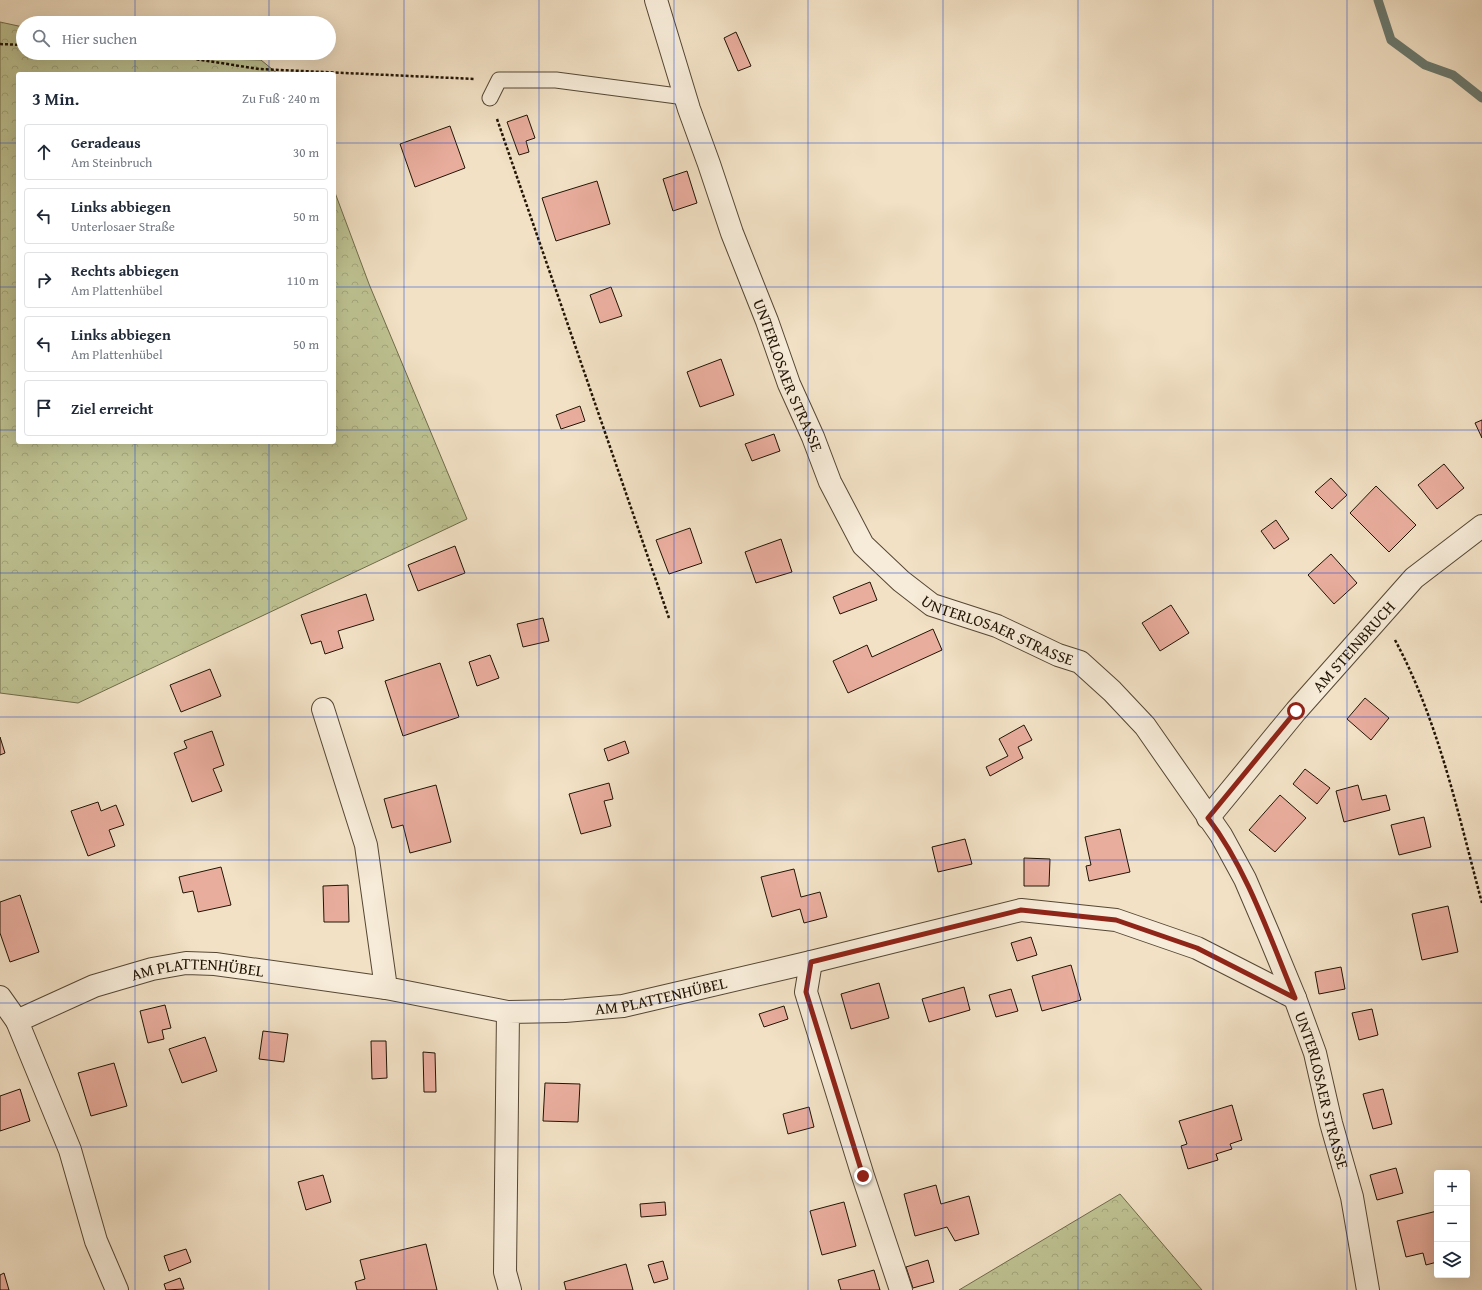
<!DOCTYPE html>
<html lang="de">
<meta charset="utf-8">
<style>
body{margin:0;font-family:"Gentium Book Plus",serif;background:#f2f2f3;color:#1f2937}
.controls{position:absolute;right:12px;bottom:12px;display:grid;overflow:hidden;border-radius:4px;box-shadow:0 4px 16px #0002}
.controls button{width:36px;height:36px;display:grid;place-items:center;padding:0;border:0;border-bottom:1px solid #e0e1e3;background:#fff;color:#1f2937;font:20px sans-serif}
.stop{position:absolute;width:12px;height:12px;margin:-9px;border:3px solid #8f2418;border-radius:50%;background:#fff}
.stop.end{background:#8f2418;border-color:#fff;box-shadow:0 1px 4px #0008}
.list{margin:0;padding:0;list-style:none}
h2{display:flex;justify-content:space-between;align-items:center;height:52px;margin:0;padding:0 16px;font-size:17px}
h2 small{font-size:13px;font-weight:400;color:#747a83}
.list li{display:grid;grid-template-columns:26px 1fr auto;gap:12px;align-items:center;box-sizing:border-box;height:56px;margin:0 8px 8px;padding:0 8px;border:1px solid #e0e1e3;border-radius:4px}
.list b{display:block;font-size:15px;white-space:nowrap}
.list p{margin:0;font-size:13px;white-space:nowrap;color:#747a83}
.list em{font-size:13px;font-style:normal;color:#747a83}
.icon{flex:none;width:22px;height:22px;fill:none;stroke:currentColor;stroke-width:2;stroke-linecap:round;stroke-linejoin:round}
.map{position:relative;flex:none;width:1482px;height:1290px;overflow:hidden}
.search{position:absolute;background:#fff;box-shadow:0 4px 16px #0002;left:16px;top:16px;width:320px;height:44px;display:flex;align-items:center;gap:10px;box-sizing:border-box;padding:0 14px;border-radius:22px;color:#747a83;font-size:15px}
.panel{position:absolute;background:#fff;box-shadow:0 4px 16px #0002;left:16px;top:72px;width:320px;height:372px;border-radius:4px}
.map>svg:first-child{display:block}
.forest{fill:url(#forest-crowns);stroke:#706b4b}
.lines{fill:none;stroke-linecap:round;stroke-linejoin:round}
.stream{stroke:#6a7970;stroke-width:9}
.building{fill:#e9ad9d;stroke:#211404}
.lane-casing{stroke:#554734;stroke-width:17}
.street-casing{stroke:#554734;stroke-width:24}
.path{stroke:#211404;stroke-width:2.5;stroke-dasharray:3 2;stroke-linecap:butt}
.lane{stroke:#f7ecd9;stroke-width:15}
.street{stroke:#f7ecd9;stroke-width:22}
.route{stroke:#8f2418;stroke-width:5}
.grid{fill:none;stroke:#1d4ed8;stroke-width:1;stroke-opacity:0.55}
.labels{text-anchor:middle;stroke-width:3;stroke-linejoin:round;paint-order:stroke}
.street-label{font-size:16px;fill:#211404;stroke:#f7ecd9}
</style>
<div class="map">
<svg width="1482" height="1290" viewBox="0 0 1482 1290">
<defs>
<pattern id="forest-crowns" width="20" height="18" patternUnits="userSpaceOnUse"><rect width="20" height="18" fill="#bec292"/><path d="M2 6a3 3 0 1 1 6 0M12 15a3 3 0 1 1 6 0" fill="none" stroke="#a3a67c"/></pattern>
</defs>
<rect width="100%" height="100%" fill="#f2e1c5"/>
<filter id="stains"><feTurbulence type="fractalNoise" baseFrequency=".005" numOctaves="4"/><feColorMatrix values="0 0 0 0 .2 0 0 0 0 .09 0 0 0 0 .02 0 0 0 .5 -.17"/></filter>
<radialGradient id="worn" r=".72"><stop offset=".6" stop-color="#630" stop-opacity="0"/><stop offset="1" stop-color="#630" stop-opacity=".3"/></radialGradient>
<path class="forest" d="M0,22l23,5v26h131l27,5 80,2 17,14h-260v368h316v-252l35,94 98,235 -389,184 -78,-10z
M1120,1194l82,96h-243z"/>
<g class="lines">
<path class="stream" d="M1378,0l13,40 34,25 28,10 29,23"/>
</g>
<path class="building" d="M736,32l15,34 -13,5 -14,-33z
M527,115l8,23 -9,3 3,11 -10,3 -12,-33z
M450,126l15,42 -50,19 -15,-43z
M687,171l10,32 -24,8 -10,-32z
M597,181l13,43 -54,17 -14,-43z
M611,287l11,29 -22,7 -10,-28z
M721,359l13,36 -34,12 -13,-35z
M580,406l5,15 -24,8 -5,-14z
M1482,420v18l-7,-15z
M774,434l6,17 -28,10 -7,-17z
M1444,464l20,24 -27,21 -19,-24z
M1331,478l16,17 -15,14 -17,-17z
M1376,486l40,39 -27,27 -39,-39z
M1276,520l13,19 -15,10 -13,-18z
M690,528l12,35 -33,11 -13,-34z
M781,539l11,33 -36,11 -11,-31z
M455,546l10,27 -47,18 -10,-26z
M1331,554l26,29 -23,21 -26,-29z
M870,582l7,18 -37,14 -7,-17z
M366,594l8,26 -36,11 5,17 -18,6 -4,-13 -10,3 -10,-29z
M1171,605l18,28 -29,18 -18,-28z
M543,618l6,23 -26,6 -6,-23z
M933,629l9,21 -94,43 -15,-32 34,-16 5,12z
M490,655l9,23 -22,8 -8,-24z
M440,663l19,54 -56,19 -18,-55z
M210,669l11,27 -40,16 -11,-27z
M1365,698l24,20 -18,22 -24,-21z
M1024,725l8,15 -14,7 5,11 -33,18 -4,-9 22,-11 -9,-17z
M212,731l12,34 -11,4 9,22 -30,11 -18,-49 13,-5 -3,-7z
M0,737l5,16 -5,2z
M625,741l4,12 -21,8 -4,-12z
M1305,769l25,19 -13,16 -24,-20z
M609,783l4,16 -9,2 7,25 -30,8 -12,-40z
M436,785l15,57 -41,11 -7,-28 -11,3 -8,-29z
M1358,785l4,15 24,-5 4,15 -46,12 -8,-31z
M1280,795l26,23 -31,34 -26,-22z
M98,802l3,9 15,-6 8,20 -15,5 6,16 -27,10 -17,-45z
M1424,817l7,30 -32,8 -8,-30z
M1120,829l10,43 -41,9 -3,-15 5,-1 -6,-28z
M965,839l7,25 -34,8 -6,-25z
M1024,858l26,1 -1,27h-25z
M221,867l10,38 -33,7 -5,-21 -10,2 -4,-16z
M794,869l7,28 19,-5 7,25 -23,6 -4,-14 -28,8 -11,-40z
M348,885l1,37h-25l-1,-36z
M20,895l19,57 -29,10 -10,-29v-31z
M1448,906l10,46 -36,8 -10,-46z
M1031,937l6,18 -20,6 -6,-18z
M1071,965l10,35 -39,11 -10,-35z
M1341,967l4,22 -26,5 -4,-22z
M879,983l10,35 -38,11 -10,-35z
M964,987l6,23 -41,12 -7,-23z
M1011,989l7,22 -22,6 -7,-22z
M165,1005l6,23 -9,2 2,9 -16,4 -8,-32z
M784,1006l4,13 -24,8 -5,-13z
M1372,1009l6,26 -19,5 -7,-27z
M263,1031l25,3 -4,28 -25,-3z
M205,1037l12,34 -35,12 -13,-34z
M371,1041h15l1,37 -15,1z
M423,1052l12,1 1,39h-12z
M114,1063l13,43 -36,10 -13,-43z
M545,1083l35,1 -2,38 -35,-1z
M20,1089l10,32 -30,10v-35z
M1383,1089l9,35 -19,5 -10,-35z
M1232,1105l10,35 -12,4 2,5 -16,5 2,6 -30,9 -7,-23 6,-2 -8,-23z
M809,1107l5,20 -26,7 -5,-20z
M1396,1168l7,25 -26,7 -7,-25z
M323,1175l8,27 -25,8 -8,-28z
M936,1185l5,19 28,-8 10,38 -24,7 -8,-14 -32,9 -11,-42z
M665,1202l1,13 -25,2 -1,-13z
M844,1202l12,44 -34,9 -12,-44z
M1437,1211v51l-11,3 -3,-12 -17,4 -9,-36z
M426,1244l11,46h-80l-2,-8 10,-3 -5,-19z
M186,1249l5,13 -22,9 -5,-15z
M928,1260l6,22 -21,6 -7,-21z
M663,1261l5,18 -14,4 -6,-18z
M626,1264l7,26h-67l-2,-8z
M874,1270l6,20h-39l-3,-10z
M4,1273l5,17h-9v-15z
M180,1278l4,11 -18,1 -2,-6z"/>
<g class="lines">
<defs>
<path id="lane" d="M490,98l9,-18h57l129,17"/>
<g id="street">
<path id="s1" d="M656,0l33,109 20,55 23,69 35,88 22,63 24,53 17,45 33,63 38,36 31,24 65,21 61,29 22,7 32,29 33,35 76,109 24,44 24,56 26,63 20,55 16,70 21,74 16,93"/>
<path d="M323,709l43,136 20,143 122,24"/>
<path id="s2" d="M1208,818l88,-107 118,-133 68,-52"/>
<path d="M811,962l-5,30 57,184 38,114"/>
<path d="M0,997l17,24"/>
<path id="s3" d="M117,1290l-21,-49 -26,-91 -53,-129 77,-35 58,-17 34,-6 29,1 171,24"/>
<path id="s4" d="M510,1290l-5,-18 3,-260 57,-1 58,-5 188,-44 210,-52 95,10 81,28 98,50"/>
</g>
</defs>
<use href="#lane" class="lane-casing"/>
<use href="#street" class="street-casing"/>
<path class="path" d="M0,44l23,1
M157,53l102,16 216,10
M497,119l172,499
M1395,640c44,82 63,174 87,263"/>
<use href="#lane" class="lane"/>
<use href="#street" class="street"/>
</g>
<g class="lines">
<path class="route" d="M863,1176l-57,-184 5,-30 210,-52 95,10 81,28 98,50c-25,-60 -48,-129 -87,-180l88,-107"/>
</g>
<path class="grid" d="M135,0v23M269,0v23M404,0v1290M539,0v1290M674,0v1290M808,0v1290M943,0v1290M1078,0v1290M1213,0v1290M1347,0v1290M135,53v21M269,53v21M0,143h18M334,143h1148M0,287h18M334,287h1148M0,430h18M334,430h1148M135,442v848M269,442v848M0,573h1482M0,717h1482M0,860h1482M0,1003h1482M0,1147h1482"/>
<g class="labels">
<g class="street-label">
<text dy="6" stroke="none"><textPath href="#s1" startOffset="398">UNTERLOSAER STRASSE</textPath></text>
<text dy="6" stroke="none"><textPath href="#s1" startOffset="746">UNTERLOSAER STRASSE</textPath></text>
<text dy="6" stroke="none"><textPath href="#s2" startOffset="225">AM STEINBRUCH</textPath></text>
<text dy="6" stroke="none"><textPath href="#s3" startOffset="478">AM PLATTENHÜBEL</textPath></text>
<text dy="6" stroke="none"><textPath href="#s4" startOffset="433">AM PLATTENHÜBEL</textPath></text>
<text dy="6" stroke="none"><textPath href="#s1" startOffset="1334">UNTERLOSAER STRASSE</textPath></text>
</g>
</g>
<rect width="100%" height="100%" filter="url(#stains)"/>
<rect width="100%" height="100%" fill="url(#worn)"/>
</svg>
<div class="controls">
<button>+</button>
<button>−</button>
<button><svg class="icon" aria-label="layers" viewBox="0 0 24 24"><path d="M12 4l9 5-9 5-9-5zM3 14l9 5 9-5"/></svg></button>
</div>
<div class="stop" style="left:1296px;top:711px"></div>
<div class="stop end" style="left:863px;top:1176px"></div>
<div class="search"><svg class="icon" aria-label="search" viewBox="0 0 24 24"><circle cx="10" cy="10" r="6"/><path d="M15 15l6 6"/></svg>Hier suchen</div>
<section class="panel">
<h2>3 Min.<small>Zu Fuß · 240 m</small></h2>
<ul class="list">
<li><svg class="icon" aria-label="ahead" viewBox="0 0 24 24"><path d="M12 20V5M6 11l6-6 6 6"/></svg><div><b>Geradeaus</b><p>Am Steinbruch</p></div><em>30 m</em></li>
<li><svg class="icon" aria-label="left" viewBox="0 0 24 24"><path d="M17 20v-9H6M10 6l-5 5 5 5"/></svg><div><b>Links abbiegen</b><p>Unterlosaer Straße</p></div><em>50 m</em></li>
<li><svg class="icon" aria-label="right" viewBox="0 0 24 24"><path d="M7 20v-9h11M14 6l5 5-5 5"/></svg><div><b>Rechts abbiegen</b><p>Am Plattenhübel</p></div><em>110 m</em></li>
<li><svg class="icon" aria-label="left" viewBox="0 0 24 24"><path d="M17 20v-9H6M10 6l-5 5 5 5"/></svg><div><b>Links abbiegen</b><p>Am Plattenhübel</p></div><em>50 m</em></li>
<li><svg class="icon" aria-label="arrive" viewBox="0 0 24 24"><path d="M6 21V4h12l-3 4 3 4H6"/></svg><div><b>Ziel erreicht</b></div></li>
</ul>
</section>
</div>
